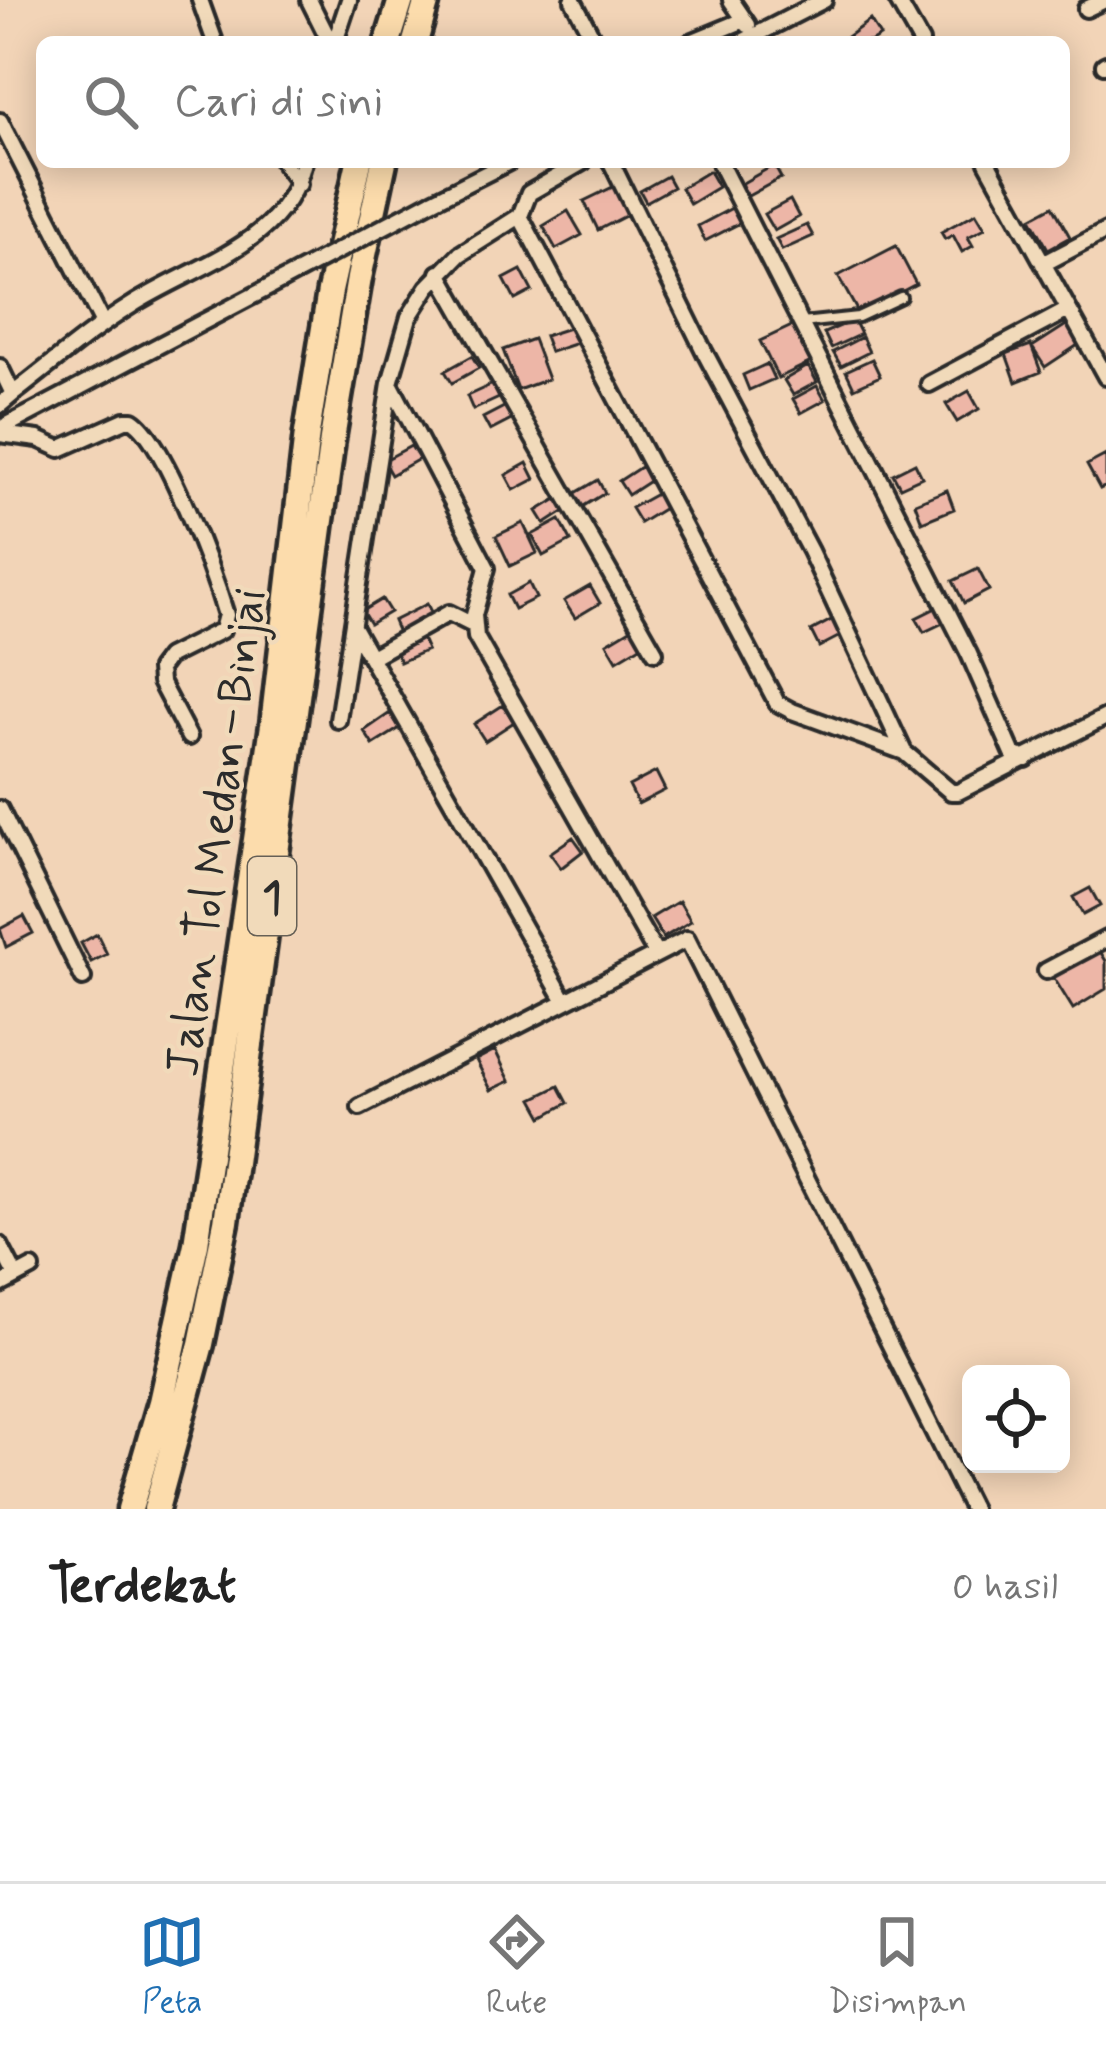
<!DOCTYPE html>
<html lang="id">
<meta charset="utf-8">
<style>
body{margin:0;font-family:Mynerve,sans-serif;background:#f6f6f6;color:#222}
.controls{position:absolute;right:36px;bottom:36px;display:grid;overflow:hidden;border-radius:18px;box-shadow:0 6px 30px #0003}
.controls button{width:108px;height:108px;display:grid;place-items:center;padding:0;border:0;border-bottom:3px solid #e0e0e0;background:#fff;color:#222;font:60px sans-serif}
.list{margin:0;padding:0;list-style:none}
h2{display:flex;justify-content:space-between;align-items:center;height:156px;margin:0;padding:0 48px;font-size:51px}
h2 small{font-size:39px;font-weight:400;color:#767676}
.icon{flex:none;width:66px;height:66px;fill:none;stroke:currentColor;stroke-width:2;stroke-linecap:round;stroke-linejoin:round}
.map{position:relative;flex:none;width:1106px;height:1509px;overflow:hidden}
.search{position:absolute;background:#fff;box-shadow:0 6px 30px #0003;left:36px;right:36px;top:36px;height:132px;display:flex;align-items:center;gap:30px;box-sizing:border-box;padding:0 42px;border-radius:18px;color:#767676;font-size:45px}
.sheet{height:372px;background:#fff}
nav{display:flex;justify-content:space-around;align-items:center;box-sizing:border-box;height:168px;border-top:3px solid #e0e0e0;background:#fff;font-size:33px;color:#767676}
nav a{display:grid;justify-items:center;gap:6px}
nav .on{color:#1f6fb2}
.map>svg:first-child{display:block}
.building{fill:#edb6a7;stroke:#2b2b2b;stroke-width:3}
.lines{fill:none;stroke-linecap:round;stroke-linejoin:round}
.service-casing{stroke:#2b2b2b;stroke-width:16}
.minor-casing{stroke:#2b2b2b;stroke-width:22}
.motorway-casing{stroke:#2b2b2b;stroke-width:33}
.service{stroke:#f1daba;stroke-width:8}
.minor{stroke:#f1daba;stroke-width:14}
.motorway{stroke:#fcdcac;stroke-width:24}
.minor-bridge-casing{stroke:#2b2b2b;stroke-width:22;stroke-linecap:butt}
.minor-bridge{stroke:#f1daba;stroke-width:14}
.labels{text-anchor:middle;stroke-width:9;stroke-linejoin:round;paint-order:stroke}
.shield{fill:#f1daba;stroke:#666056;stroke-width:3}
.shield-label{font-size:45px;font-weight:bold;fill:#2b2b2b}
.street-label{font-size:48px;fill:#2b2b2b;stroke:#f1daba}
</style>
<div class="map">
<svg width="1106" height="1509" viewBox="0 0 1106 1509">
<rect width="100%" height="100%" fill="#f2d4b7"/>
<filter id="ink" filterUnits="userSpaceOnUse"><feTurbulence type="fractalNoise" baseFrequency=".00833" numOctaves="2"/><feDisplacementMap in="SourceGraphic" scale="24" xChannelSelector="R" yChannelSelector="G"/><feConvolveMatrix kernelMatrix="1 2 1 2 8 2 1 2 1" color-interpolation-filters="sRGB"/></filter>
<g filter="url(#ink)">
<path class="building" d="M870,20l10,16 -10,6h-30z
M774,165l7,13 -33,18 -7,-12z
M709,171l9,16 -28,17 -9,-16z
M667,176l6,11 -27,15 -6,-11z
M619,184l14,28 -35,18 -14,-29z
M790,200l9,17 -25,14 -10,-17z
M1053,206l17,31 -22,12 -17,-31z
M732,208l8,15 -35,18 -7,-15z
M568,211l14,24 -26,14 -13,-23z
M976,213l9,15 -17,9 5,9 -11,6 -9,-17 -8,4 -4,-7z
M807,225l6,11 -31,14 -6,-11z
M896,246l20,38 -57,30 -21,-38z
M521,270l11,21 -17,9 -11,-21z
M854,320l7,14 -30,14 -7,-15z
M1071,322l13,19 -39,26 -13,-20z
M794,325l17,37 -33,16 -18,-37z
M575,326l5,16 -30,10 -6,-16z
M862,337l7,15 -28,14 -8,-14z
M533,339l15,40 -30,11 -15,-40z
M1031,345l10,27 -25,10 -10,-28z
M472,356l7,12 -27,15 -7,-12z
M872,359l8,17 -26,12 -8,-17z
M767,364l7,15 -25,11 -6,-15z
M808,366l9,16 -24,13 -9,-15z
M493,384l6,14 -26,12 -6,-14z
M817,386l8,14 -24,13 -8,-14z
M969,391l10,18 -22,13 -11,-18z
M506,406l7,13 -23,12 -7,-13z
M411,446l8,13 -28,16 -8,-14z
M1106,455v31l-6,3 -13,-24z
M527,463l8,16 -21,11 -8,-15z
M915,463l7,14 -22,10 -7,-13z
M642,466l9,14 -23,15 -9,-14z
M598,480l7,13 -23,14 -8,-13z
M947,490l7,19 -32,13 -7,-19z
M658,493l8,14 -26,16 -9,-15z
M560,497l8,12 -23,15 -8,-13z
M560,520l11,21 -28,15 -11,-21z
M523,523l14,30 -27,13 -14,-30z
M978,569l11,21 -25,13 -11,-22z
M529,583l7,15 -22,11 -7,-14z
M590,586l10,17 -25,15 -11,-17z
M382,599l8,13 -20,12 -8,-13z
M427,604l6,12 -35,17 -5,-12z
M938,607l7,15 -21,10 -8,-14z
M835,618l9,16 -25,13 -8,-16z
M637,625l10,17 -30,18 -10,-17z
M420,634l7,16 -27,12 -7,-15z
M503,705l11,17 -29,19 -11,-17z
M390,713l10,15 -27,17 -9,-14z
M656,772l9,18 -27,14 -9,-18z
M573,837l10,14 -22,17 -11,-15z
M1090,888l10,18 -17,9 -10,-18z
M679,901l12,20 -28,17 -12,-20z
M24,916l9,17 -27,14 -6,-18z
M97,934l10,20 -16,8 -10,-19z
M1098,948l8,13v28l-33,20 -21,-34z
M495,1050l15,31 -19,9 -15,-30z
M559,1086l9,17 -25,14 -10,-18z"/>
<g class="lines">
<defs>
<path id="service" d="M802,323l56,-6 43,-20"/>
<path id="minor" d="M200,0l15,42
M309,0l21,42
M573,0l22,42
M731,0l17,25
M897,0l24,42
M1086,9l19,-9
M335,42l14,-42
M691,42l51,-21
M742,42l82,-42
M1104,65l2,-1
M0,121l103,203
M283,162l16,22
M611,162l94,191 105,198 94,201
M719,162l250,492 44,100 13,5
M987,162l119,215
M432,201l77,-39
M520,216l257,487 15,8 112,41 47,40h7l148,-75
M1043,264l63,-33
M439,273l216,379
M0,367l13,27 -13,11
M929,384l139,-74
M391,385l96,183 -13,47 2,22 180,317
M13,394c39,-30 77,-63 119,-89 66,-42 152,-60 172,-143
M0,429l281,-148
M0,434l38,5 22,10 65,-29h8c32,20 81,155 93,195l-4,15 -54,27 -9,12 1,13 29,55
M353,627l212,374
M371,657l78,-44 24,12
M338,720l52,-337 19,-66 19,-30 32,-33 60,-38 9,-23 54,-31
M0,809l83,169
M1046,971l60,-32
M360,1107l327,-168 285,570
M0,1245l16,31
M0,1285l32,-17"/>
<path id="motorway" d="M388,42l13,-42
M415,42l12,-42
M130,1509l31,-107 35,-158 77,-519 34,-292 23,-142 29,-129
M156,1509l45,-165 25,-122 106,-783 27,-161 25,-116"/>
</defs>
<use href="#service" class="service-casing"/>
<use href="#minor" class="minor-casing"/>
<use href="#motorway" class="motorway-casing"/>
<use href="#service" class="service"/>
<use href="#minor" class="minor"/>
<use href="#motorway" class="motorway"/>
<defs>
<path id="minor-bridge" d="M281,281l151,-80"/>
</defs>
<use href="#minor-bridge" class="minor-bridge-casing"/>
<use href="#minor-bridge" class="minor-bridge"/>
</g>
</g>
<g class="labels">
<rect class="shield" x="248" y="857" width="48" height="78" rx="9"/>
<g class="shield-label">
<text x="272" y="912">1</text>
</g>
<g class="street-label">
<text transform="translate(214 832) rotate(-82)" y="17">Jalan Tol Medan–Binjai</text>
</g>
</g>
</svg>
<div class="controls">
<button><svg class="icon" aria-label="locate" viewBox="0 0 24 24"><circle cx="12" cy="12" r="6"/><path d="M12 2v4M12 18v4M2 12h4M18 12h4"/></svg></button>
</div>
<div class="search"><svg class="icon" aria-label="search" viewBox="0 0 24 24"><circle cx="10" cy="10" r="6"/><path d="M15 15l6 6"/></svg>Cari di sini</div>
</div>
<section class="sheet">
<h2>Terdekat<small>0 hasil</small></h2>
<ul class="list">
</ul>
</section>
<nav>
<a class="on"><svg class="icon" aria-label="map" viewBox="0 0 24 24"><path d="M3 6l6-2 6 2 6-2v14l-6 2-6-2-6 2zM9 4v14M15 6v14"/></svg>Peta</a>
<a><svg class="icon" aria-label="directions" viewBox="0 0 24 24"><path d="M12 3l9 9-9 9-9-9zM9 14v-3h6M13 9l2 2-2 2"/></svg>Rute</a>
<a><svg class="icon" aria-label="saved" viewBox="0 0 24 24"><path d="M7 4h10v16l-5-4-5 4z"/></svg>Disimpan</a>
</nav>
